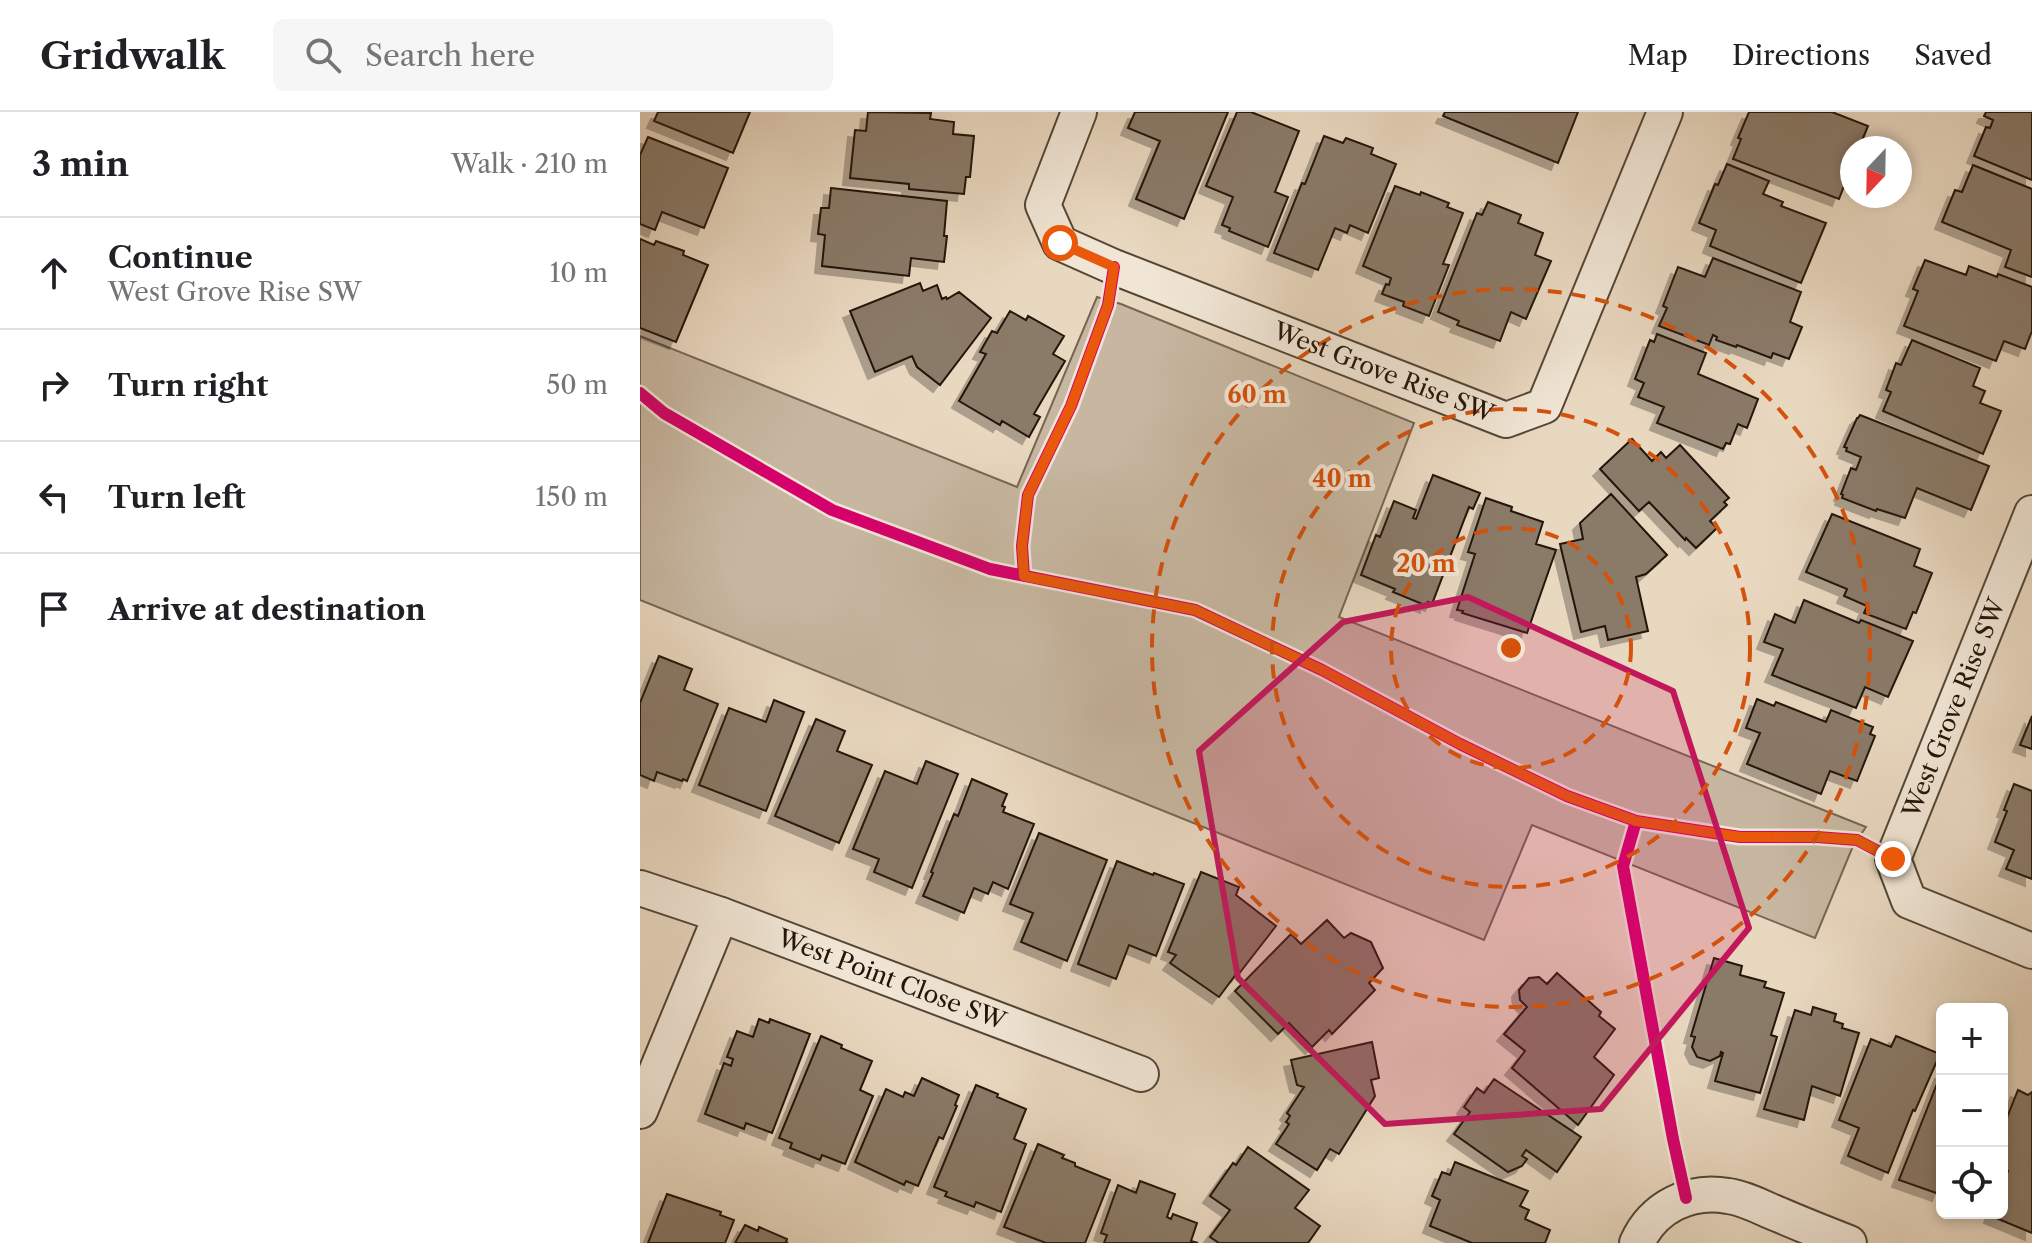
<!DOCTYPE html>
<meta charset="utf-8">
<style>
body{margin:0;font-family:"Libre Caslon Text",serif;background:#f6f6f6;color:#202124}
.controls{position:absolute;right:24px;bottom:24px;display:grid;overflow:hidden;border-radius:12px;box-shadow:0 4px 12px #0003}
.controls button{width:72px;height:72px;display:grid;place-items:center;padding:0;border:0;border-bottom:2px solid #e0e0e0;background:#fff;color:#202124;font:40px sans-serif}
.compass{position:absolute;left:1200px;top:24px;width:72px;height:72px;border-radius:50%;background:#fff;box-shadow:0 4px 12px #0003;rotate:202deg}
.stop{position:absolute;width:24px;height:24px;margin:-18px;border:6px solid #ea580c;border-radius:50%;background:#fff}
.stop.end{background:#ea580c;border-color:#fff;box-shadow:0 2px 8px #0008}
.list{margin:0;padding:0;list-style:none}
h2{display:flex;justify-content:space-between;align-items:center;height:104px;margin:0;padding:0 32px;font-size:34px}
h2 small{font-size:26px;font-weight:400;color:#757577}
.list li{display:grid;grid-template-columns:52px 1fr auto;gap:24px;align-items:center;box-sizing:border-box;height:112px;padding:0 32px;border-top:2px solid #e0e0e0}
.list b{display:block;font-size:30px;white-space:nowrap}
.list p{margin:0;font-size:26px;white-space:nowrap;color:#757577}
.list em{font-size:26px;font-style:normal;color:#757577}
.icon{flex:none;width:44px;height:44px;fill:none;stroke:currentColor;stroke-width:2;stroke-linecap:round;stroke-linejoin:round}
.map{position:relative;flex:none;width:1392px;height:1131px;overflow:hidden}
header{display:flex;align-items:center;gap:48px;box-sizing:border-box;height:112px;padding:0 40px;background:#fff;border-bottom:2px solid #e0e0e0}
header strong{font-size:38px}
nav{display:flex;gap:44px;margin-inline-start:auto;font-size:28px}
.search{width:560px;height:72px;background:#f6f6f6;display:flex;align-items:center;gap:20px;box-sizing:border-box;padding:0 28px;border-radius:12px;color:#757577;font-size:30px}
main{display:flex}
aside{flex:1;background:#fff}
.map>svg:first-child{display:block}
.green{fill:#c7b7a1;stroke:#756654;stroke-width:2}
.building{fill:#8a7a68;stroke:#231408;stroke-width:2;filter:url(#shadow)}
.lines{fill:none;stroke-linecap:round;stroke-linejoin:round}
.street-casing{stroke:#544536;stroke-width:38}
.street{stroke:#f1e6d6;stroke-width:34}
.cycleway-casing{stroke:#f1e6d6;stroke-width:17}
.cycleway{stroke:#d6006c;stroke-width:12}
.route{stroke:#ea580c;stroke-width:10}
.marked{fill:#c2185b;fill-opacity:0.2;stroke:#c2185b;stroke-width:6;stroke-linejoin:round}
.ring{fill:none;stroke:#d4520c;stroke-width:4;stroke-dasharray:14 10}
.labels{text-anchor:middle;stroke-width:8;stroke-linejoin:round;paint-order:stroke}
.street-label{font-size:24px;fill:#231408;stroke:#f1e6d6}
.centre{fill:#d4520c;stroke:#f1e6d6;stroke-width:4}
.ring-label{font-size:24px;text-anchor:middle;font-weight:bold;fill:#d4520c;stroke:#f1e6d6;stroke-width:8;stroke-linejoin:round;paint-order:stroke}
</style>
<header>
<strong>Gridwalk</strong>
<div class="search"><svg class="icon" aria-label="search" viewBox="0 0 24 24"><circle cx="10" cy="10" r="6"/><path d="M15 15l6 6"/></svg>Search here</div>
<nav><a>Map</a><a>Directions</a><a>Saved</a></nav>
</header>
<main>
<aside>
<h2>3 min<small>Walk · 210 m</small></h2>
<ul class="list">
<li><svg class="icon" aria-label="ahead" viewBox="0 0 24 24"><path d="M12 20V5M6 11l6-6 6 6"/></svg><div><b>Continue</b><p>West Grove Rise SW</p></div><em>10 m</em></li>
<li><svg class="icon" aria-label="right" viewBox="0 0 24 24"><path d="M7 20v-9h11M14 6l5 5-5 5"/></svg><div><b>Turn right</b></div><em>50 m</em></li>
<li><svg class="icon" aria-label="left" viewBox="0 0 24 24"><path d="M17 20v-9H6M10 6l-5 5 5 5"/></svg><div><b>Turn left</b></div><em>150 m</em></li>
<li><svg class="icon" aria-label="arrive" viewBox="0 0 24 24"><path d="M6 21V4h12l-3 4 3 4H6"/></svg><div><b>Arrive at destination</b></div></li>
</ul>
</aside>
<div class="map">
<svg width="1392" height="1131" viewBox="0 0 1392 1131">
<defs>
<filter id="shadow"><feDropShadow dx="-7" dy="7" stdDeviation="0" flood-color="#0004"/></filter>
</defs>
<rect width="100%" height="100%" fill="#e9d8c0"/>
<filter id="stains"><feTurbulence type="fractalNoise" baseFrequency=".0025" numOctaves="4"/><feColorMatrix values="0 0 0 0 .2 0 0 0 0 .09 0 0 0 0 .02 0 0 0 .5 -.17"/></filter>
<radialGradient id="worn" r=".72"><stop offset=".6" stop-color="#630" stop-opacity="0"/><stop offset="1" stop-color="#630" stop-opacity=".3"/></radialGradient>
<path class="green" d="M457,185l24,7 293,119 -75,194 527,210 -13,19 -38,92 -283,-113 -48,115 -844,-340v-264l377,151z"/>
<path class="building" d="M18,0h92l-17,41 -79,-32z
M228,0l63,1 -1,6 24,3 -1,12 21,2 -4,41h-4l-2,17 -55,-5v-5l-59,-6 5,-48 11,1z
M495,0h93l-44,107 -48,-20 24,-58 -32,-13z
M597,0h14l48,19 -24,61 13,5 -20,50 -39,-16 1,-3 -8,-3 11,-28 -27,-11z
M805,0h133l-20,51 -115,-47z
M1109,0h83l36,14 -9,22h-7v17l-13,34 -106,-40 8,-20 -3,-1z
M1346,0h46v68l-58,-24 12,-29 4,1 3,-8 -9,-4z
M684,24l19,7 3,-5 27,10 -2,6 25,10 -28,69 -18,-8 -3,8 -12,-5 -17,42 -44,-17 28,-70 3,1z
M8,25l80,31 -24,60 -42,-16 -7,18 -15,-6v-69z
M1087,52l42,17 -6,13 20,8 -2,4 45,17 -25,60 -91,-37 6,-16 -17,-7 16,-39 3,1z
M1333,53l59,24v88l-27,-10 6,-17 -69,-28 13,-32 7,2z
M755,74l25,9 1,-3 28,11 -2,4 16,6 -20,51 6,1 -20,51 -26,-10 1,-4 -22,-8 4,-10 3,1 2,-7 -28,-12z
M191,76l116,13 -3,35h3l-3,26 -33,-4 -2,18 -87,-10 3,-31 -7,-1 3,-26h8z
M848,90l33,13 -3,8 25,10 -8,22 16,6 -25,58 -15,-7 -11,29 -43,-16 2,-4 -21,-9 39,-99 5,2z
M0,127l14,6 2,-4 28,10 -1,4 25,10 -32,77 -36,-14z
M1073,146l88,34 -11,30 12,5 -13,32 -16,-6 -2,5 -34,-13 -1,2 -20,-7 1,-3 -4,-2 -4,10 -50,-19 8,-18 -4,-2 15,-39 27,10z
M1285,148l41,15 3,-9 28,11 1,-3 34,13v44l-7,18 -21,-8 -8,20 -92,-35 14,-35 -5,-2z
M280,171l3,8 14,-6 5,14 4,-2 1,2 12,-7 32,26 -51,67 -23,-18 -5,-11 -37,16 -25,-61z
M370,199l16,9 2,-4 36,20 -11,18 12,7 -31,53 6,3 -11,20 -27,-16 -2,4 -41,-24 27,-47 -6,-2 12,-21 5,2z
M1017,222l49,19 -8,21 60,25 -11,29 -9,-4 -8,20 -4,-1 -3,6 -66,-26 7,-16 -26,-10 6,-14 -9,-4 15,-39 4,2z
M1272,228l68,28 -7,18 12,5 -5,12 21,8 -18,43 -100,-43 8,-19 -5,-2 10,-27 5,2z
M1220,303l129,51 -18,44 -54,-22 -12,30 -28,-9 -1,2 -34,-13 1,-3 -2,-1 10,-26 5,2 5,-13 -15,-6 1,-3 -3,-1 13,-29h1z
M992,327l20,22 9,-9 5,6 14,-13 49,53 -5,4 3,3 -17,16 7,7 -21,20 -10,-10 -1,2 -36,-38 -10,9 -39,-42z
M793,363l47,18 -7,16 -4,-2 -37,97 -4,-2 -1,4 -34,-14 2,-3 -34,-14 15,-40 4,2 14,-36 22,9 -3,8 3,1z
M971,382l56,61 -21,19 -10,3 12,54 -40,9 -3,-14 -24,6 -21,-88 23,-5 -3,-16z
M846,386l26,9 -1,4 32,11 -7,22 20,6 -29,83 -65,-20 1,-2 -6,-1 18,-56 -7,-2z
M1192,402l88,35 -6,17 18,7 -16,40 -3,-1 -7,17 -42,-16 3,-7 -23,-10 3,-7 -41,-17z
M1164,488l55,23 2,-3 52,21 -25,56 -23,-10 -9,21 -84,-33 11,-26 -19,-7 11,-28 20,9z
M19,544l33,13 -8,21 34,14 -31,77 -4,-2 -1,2 -25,-9 -3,9 -14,-6v-72z
M1117,587l17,7 2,-4 50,20 5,-12 42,17 -3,7 5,2 -18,45 -27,-10 -9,23 -74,-30 13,-31 -14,-5z
M134,588l30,12 -38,99 -67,-26 30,-77 37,14z
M1392,604v33l-12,-4z
M176,607l29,12 -8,20 35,14 -33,78 -64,-27z
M286,649l32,13 -46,114 -38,-16 5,-13 -26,-10 32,-78 32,13z
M332,667l35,15 -5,12 3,1 -2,5 31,12 -26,65 -15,-7 -5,12 -14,-6 -10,25 -41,-17 10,-23 -2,-1 23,-58 4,2z
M1374,672l18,7v88l-26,-10 8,-19 -19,-8 12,-31 -3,-1z
M399,721l68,27 -40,101 -46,-19 12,-29 -23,-9z
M477,749l36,14 1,-2 30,11 -28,72 -27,-11 -13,34 -38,-15z
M561,760l38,15 -3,8 40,31 -38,49 -1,-2 -18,24 -49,-34 6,-8 -8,-3z
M687,808l17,18 7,-5 20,9 12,26 -14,15 6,7 -43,44 -3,-4 -17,17 -23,-24 -11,11 -43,-43 56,-57 10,10z
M1074,846l28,8 -2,9 26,7 -2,5 20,6 -13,42 6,2 -17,56 -45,-12 8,-28 -2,-1 -1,4 -10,5 -13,-4 -5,-10 3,-10 -4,-1z
M917,861l44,39 -2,4 16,13 -21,28 20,18 -36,50 -66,-57 13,-17 -21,-17 23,-27 -7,-7 -1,-10 10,-12 10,-1 8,7z
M1173,895l23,7 -2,7 9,3 -1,4 17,5 -19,63 -28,-10 -8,34 -40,-11 31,-99 16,5z
M119,907l10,4 1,-4 40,15 -38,99 -26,-10 -2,6 -39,-15 19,-51 7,3 2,-7 -6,-2 10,-26 16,6z
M181,924l21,9 -1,3 31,13 -12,29 13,6 -28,68 -23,-9 -2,5 -30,-12 2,-5 -13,-5z
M1256,924l44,18 -25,57 -2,-1 -25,63 -40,-17 11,-28 -20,-8 32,-81 20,8z
M732,930l7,36 -8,2 4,16 -36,58 -9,-5 -13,21 -41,-26 13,-20 -3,-2 4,-6 -3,-3 17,-26 -7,-2 -6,-25z
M1302,959v115l-3,8 -40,-14z
M282,966l37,17 -4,10 2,1 -14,33 -4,-2 -21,49 -12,-5 -2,4 -49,-23 31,-73 17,8 2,-5 9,4z
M854,967l87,58 -24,35 -31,-22 -4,6 5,3 -5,7 -14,6 -54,-38 16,-22 -6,-5 13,-19 7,5z
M336,973l22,9 -1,3 29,12 -12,30 12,5 -25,68 -25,-10 -2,5 -29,-11 2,-4 -13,-5z
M1378,978l10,5 4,-3v141l-41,-17 1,-3h10v-25l6,-17 -6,-2v-39z
M398,1032l26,11 -2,3 13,5v3l35,14 -25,63h-39l-42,-16z
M608,1035l61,43 -14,18 25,18 -12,17h-89l-9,-6 20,-27 -20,-14 23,-33 3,2z
M815,1050l73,29 -8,15 9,4 -4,9 25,11 -5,13h-73l-42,-17 10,-26 -8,-4 10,-24 8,3z
M500,1069l35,13 -8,23 4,2 2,-5 24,9 -6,18 7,2h-94l3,-8 -6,-2 17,-48 18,8z
M27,1082l54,18 -1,3 14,5 -9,23h-77z
M105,1113l13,6 1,-4 28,12 -1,3 2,1h-53z"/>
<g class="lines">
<defs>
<g id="street">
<path id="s1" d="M439,0l-36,93 17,38 54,24 392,153 38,-14 121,-294"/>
<path d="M1392,401l-139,346 16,42 123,50"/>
<path id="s2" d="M0,776l81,27 420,159"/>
<path d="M0,999l81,-196"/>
<path d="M997,1131c16,-36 53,-54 91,-47 17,2 36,13 52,19 23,10 46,19 69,28"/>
</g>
</defs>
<use href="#street" class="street-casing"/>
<use href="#street" class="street"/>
<defs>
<path id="cycleway" d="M0,281l24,20 168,97 158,59 205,41 127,60 138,74 107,52 69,25 104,16h77l40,3 36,19
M384,464l-2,-30 6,-51 43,-89 37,-101 6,-38
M996,709l-13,45 50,273 13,59"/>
</defs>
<use href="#cycleway" class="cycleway-casing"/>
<use href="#cycleway" class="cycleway"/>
</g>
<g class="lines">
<path class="route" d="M420,131l54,24 -6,38 -37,101 -43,89 -6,51 2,30 171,34 127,60 138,74 107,52 69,25 104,16h77l40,3 36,19"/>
</g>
<path class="marked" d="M828,485l205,94 76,237 -148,181 -216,15 -147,-146 -39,-227 144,-129z"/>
<g class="ring">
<circle cx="871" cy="536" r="120"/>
<circle cx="871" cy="536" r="239"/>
<circle cx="871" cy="536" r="359"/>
</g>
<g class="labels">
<g class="street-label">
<text dy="8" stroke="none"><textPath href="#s1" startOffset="490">West Grove Rise SW</textPath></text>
<text transform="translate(1314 596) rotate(-68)" y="8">West Grove Rise SW</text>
<text dy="8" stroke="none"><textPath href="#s2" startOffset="268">West Point Close SW</textPath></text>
</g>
</g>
<circle cx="871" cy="536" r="12" class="centre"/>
<g class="ring-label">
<text x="617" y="291">60 m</text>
<text x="702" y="375">40 m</text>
<text x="786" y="460">20 m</text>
</g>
<rect width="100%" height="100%" filter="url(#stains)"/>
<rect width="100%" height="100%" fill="url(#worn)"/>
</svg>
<div class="controls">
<button>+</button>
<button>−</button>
<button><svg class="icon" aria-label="locate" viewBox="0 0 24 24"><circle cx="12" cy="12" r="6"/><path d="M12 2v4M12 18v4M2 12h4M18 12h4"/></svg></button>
</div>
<svg class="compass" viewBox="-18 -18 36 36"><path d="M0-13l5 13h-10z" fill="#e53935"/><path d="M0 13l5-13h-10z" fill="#757577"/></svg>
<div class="stop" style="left:420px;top:131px"></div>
<div class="stop end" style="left:1253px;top:747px"></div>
</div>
</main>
